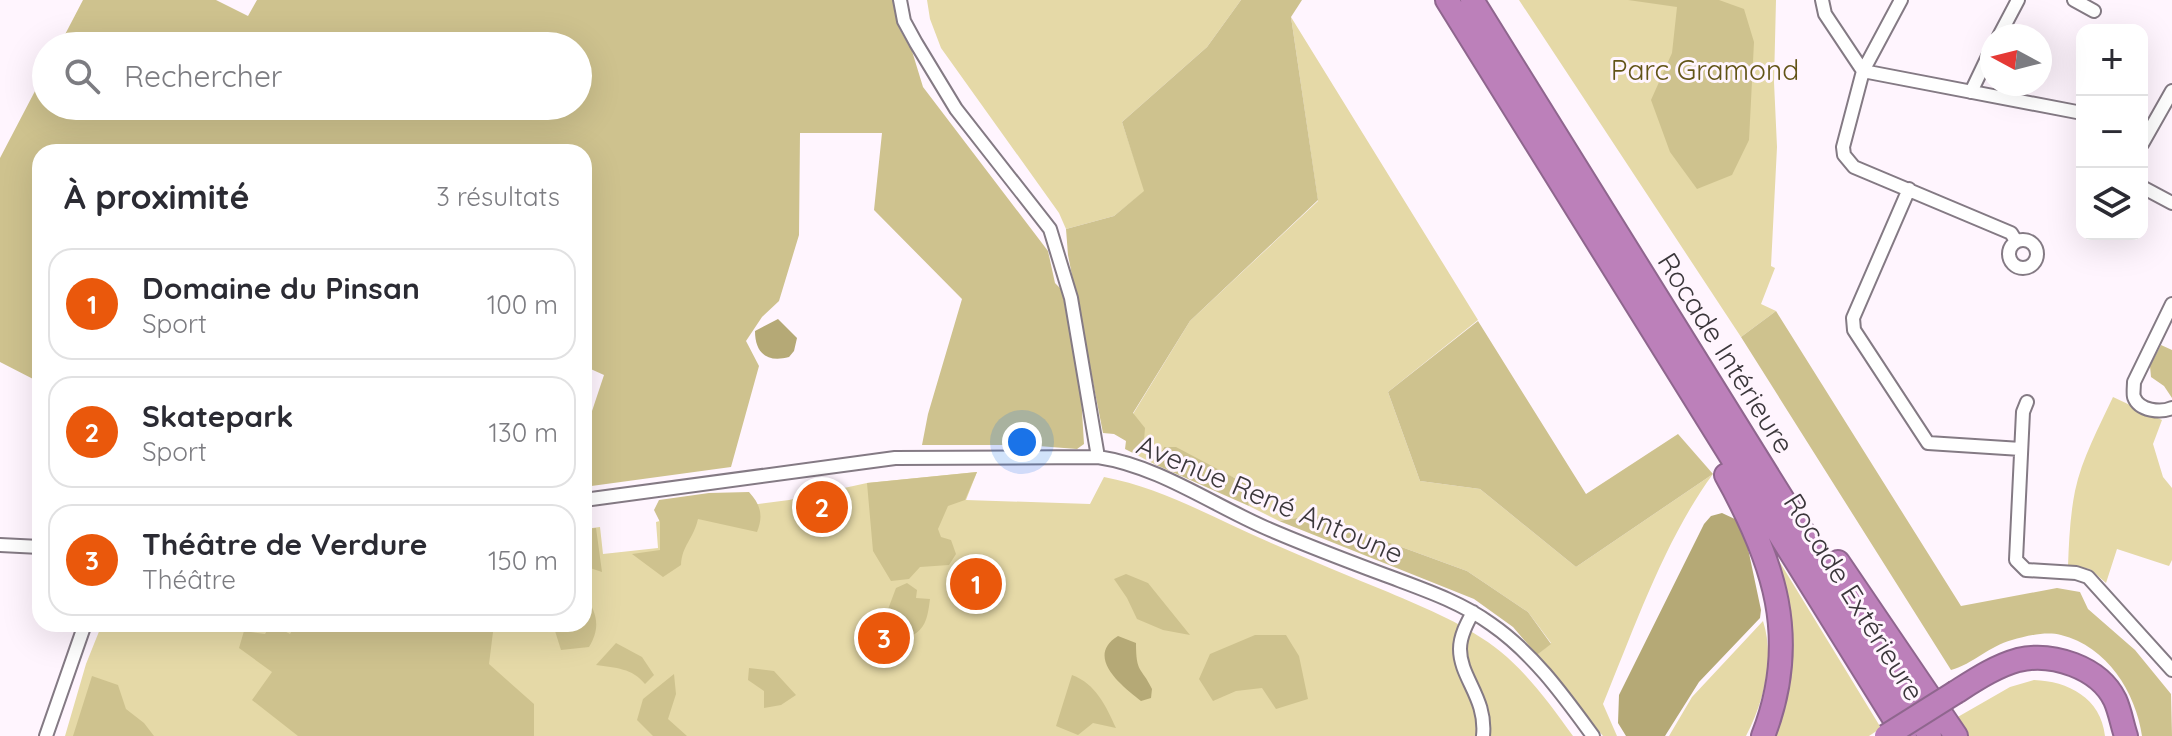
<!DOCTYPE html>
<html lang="fr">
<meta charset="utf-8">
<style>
body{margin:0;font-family:Quicksand,sans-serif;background:#f7f7f7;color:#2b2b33}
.controls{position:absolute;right:24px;top:24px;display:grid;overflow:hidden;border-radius:16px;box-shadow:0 8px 32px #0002}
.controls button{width:72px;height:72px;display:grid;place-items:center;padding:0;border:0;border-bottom:2px solid #e1e1e2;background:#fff;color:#2b2b33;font:40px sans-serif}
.compass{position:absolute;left:1980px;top:24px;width:72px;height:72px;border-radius:50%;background:#fff;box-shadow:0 8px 32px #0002;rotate:277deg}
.you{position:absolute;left:1022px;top:442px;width:28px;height:28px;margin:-20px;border:6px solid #fff;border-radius:50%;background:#1a73e8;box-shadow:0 0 0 12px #1a73e833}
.badge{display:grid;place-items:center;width:52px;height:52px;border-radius:50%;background:#ea580c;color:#fff;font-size:26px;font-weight:700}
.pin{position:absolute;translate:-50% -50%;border:4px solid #fff;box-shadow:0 2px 8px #0006}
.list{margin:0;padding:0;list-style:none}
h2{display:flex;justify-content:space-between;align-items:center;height:104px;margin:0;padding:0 32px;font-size:34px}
h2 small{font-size:26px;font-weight:400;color:#7c7c81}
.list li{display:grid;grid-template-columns:52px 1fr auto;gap:24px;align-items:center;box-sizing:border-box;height:112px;margin:0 16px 16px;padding:0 16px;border:2px solid #e1e1e2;border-radius:24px}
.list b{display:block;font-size:30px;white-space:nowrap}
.list p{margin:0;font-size:26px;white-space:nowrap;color:#7c7c81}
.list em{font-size:26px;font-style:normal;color:#7c7c81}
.icon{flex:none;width:44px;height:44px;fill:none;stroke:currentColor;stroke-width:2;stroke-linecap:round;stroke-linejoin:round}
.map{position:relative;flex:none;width:2172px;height:736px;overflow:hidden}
.search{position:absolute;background:#fff;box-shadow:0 8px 32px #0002;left:32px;top:32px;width:560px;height:88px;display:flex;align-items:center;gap:20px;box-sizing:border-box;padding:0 28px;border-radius:44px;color:#7c7c81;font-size:30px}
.panel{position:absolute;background:#fff;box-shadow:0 8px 32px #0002;left:32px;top:144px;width:560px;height:488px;border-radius:24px}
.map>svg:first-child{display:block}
.green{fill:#e5d9a7}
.forest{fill:#cec28e}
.water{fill:#b5a976}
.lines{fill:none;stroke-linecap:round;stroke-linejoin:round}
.minor-casing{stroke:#847a84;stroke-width:16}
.motorway-casing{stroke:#8f668e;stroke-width:26}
.minor{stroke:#fff;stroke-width:12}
.motorway{stroke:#bc80ba;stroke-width:22}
.motorway-bridge-casing{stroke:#8f668e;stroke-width:26;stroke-linecap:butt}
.motorway-bridge{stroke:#bc80ba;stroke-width:22}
.labels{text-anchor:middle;stroke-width:6;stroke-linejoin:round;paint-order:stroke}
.park-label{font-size:28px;fill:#625417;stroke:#fff5fe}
.street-label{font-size:28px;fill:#3b373b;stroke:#fff5fe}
</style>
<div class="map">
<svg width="2172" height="736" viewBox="0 0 2172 736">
<rect width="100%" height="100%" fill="#fff5fe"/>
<path class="green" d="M927,0h314l-34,47 -85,75 23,69 -31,25 -48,13 -7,-16 -118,-165 -11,-29z
M1519,0h257l-2,82 3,65 -6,119 4,2 -14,36 15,7 -35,26z
M1291,17l187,303 -90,72 32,89 60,8 96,78 137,-93c-48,65 -79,155 -110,230l14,32h-14l-66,-81 14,-12 -23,-31 -61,-41 -153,-56 -35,6 -30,-15 -3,-23 -82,-36 -10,17 -17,-9 7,-14 -11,-27 57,-93 128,-120z
M2113,397l49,23 -9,24 10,33 9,11v72l-3,6 -52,-17 -11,34 -16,-14 -22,-3c1,-25 2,-50 7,-75 7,-33 24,-64 38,-94z
M977,472l-11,28 124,4 14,-27c59,11 111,42 165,65 40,17 79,34 119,50 39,17 80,33 113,60 28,23 51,55 72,84h-1508l21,-72 16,-40h482v-95l16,-2 3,27 55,-6 -2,-26 34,-9 99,-13 78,-17z
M1773,551l108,177 -12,8h-98z
M1763,621c12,37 1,81 -17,115h-77l23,-39z
M2034,680c34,1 67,18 71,56h-138l-11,-18 54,-31z"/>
<path class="forest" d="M83,0h133l32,16 9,-16h636l6,28 13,23 11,36 125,164 7,32 7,7 19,105 3,49 -7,5 -52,-4h-103l6,-31 34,-115 -88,-89 8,-77h-82l-1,102 -20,66 -17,16 -16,24 13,25 -28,101 -147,20v-52l20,-60 -20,-9v-214h-544v230l-3,-1 -37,-19v-204l46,-88v36h532v-60h-519z
M1241,0h61l-11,17 27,183 -128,121 -57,92 12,15 -1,13 -7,14 -12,-6 1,-8 -12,-7 -11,-1 -35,-178 -2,-26 48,-13 30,-25 -22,-69 85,-75z
M1628,0h91l25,9 10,33 -5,98 -17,35 -35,14 -27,-37 -19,-52 21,-47 5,-46z
M1776,311l185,295 96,-18 23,4 8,17 47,41 36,44 1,42h-30c-6,-43 -35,-90 -81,-101 -15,-4 -35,1 -49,5 -23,6 -39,24 -61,30l-210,-333z
M1478,321l108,173 92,-60 35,40 -137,93 -96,-78 -60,-8 -32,-89z
M2161,345l11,5v48l-8,-12 -13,-9 -1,-11z
M1164,447h12l70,37 3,22 -95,-42z
M977,472l-12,28 -17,6 -10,23 3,8 10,3 5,14 -7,11 -29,2 -11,12 -18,2 -18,-30 -6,-68z
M749,492c11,12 15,23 8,40l-59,-13c-5,21 -16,26 -17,46l-18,12 -31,-23 28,-4v-28l-6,-12 5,-10 50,-7z
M1314,515l153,56 61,41 23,32 -14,11 -24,-28 -39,-28 -195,-78z
M596,528l6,44 -18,-6v-37z
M1126,574l22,9 42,52 -27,-5 -26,-11 -10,-21 -13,-19z
M907,583l10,7 -1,8 14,1c-3,24 -6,35 -31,41l2,-11 -17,-9 12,-32z
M585,594c12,20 16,33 4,53l-28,3 -6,-19 3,-7h26z
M271,624l19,10 6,-10h198l-5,40 45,40v32h-236l-46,-36 20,-28 -33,-24 5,-17 21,3z
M1255,635h31l13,21 9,43 -32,10 -14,-21 -26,3 -23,10 -14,-22 11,-25z
M616,643l26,14 12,18 -9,9c-13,-16 -29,-16 -49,-19z
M749,668l25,3 22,24 -15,10 -17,3v-17l-16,-11z
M674,674l2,20 -8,25 19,17h-34l-16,-16 6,-21z
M1072,675c24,9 34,31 44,53l-23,-5 -15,12 -22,-9z
M92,676l26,9 8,24 18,14 10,13h-81z"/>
<path class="water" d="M778,319l19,19 -3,13 -5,6c-22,6 -34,-4 -34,-26z
M1722,513l15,7 9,19 15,71 -1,8 -61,64 -34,54h-39l-8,-13 1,-28 85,-171 7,-8z
M1118,636l18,7c0,31 5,23 16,46l-1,9 -10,3c-18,-14 -57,-44 -23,-65z"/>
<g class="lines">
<defs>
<path id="minor" d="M900,0l4,21 12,22 40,66 94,120 21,69 27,159
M1822,0l3,14 38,57
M1901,0l-38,71 -20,76 1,8 10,12 157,66 5,8
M2074,0l20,11
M1999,36l19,-36
M1863,71l219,42
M1971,92l21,-44
M2142,144l30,-53
M2142,187l30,16
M1909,189l-56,129 1,12 74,113 93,6
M2009 254a14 14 0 1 1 28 0a14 14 0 1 1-28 0Z
M2172,304l-38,78c0,3 -1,13 0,15 5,14 27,16 38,11
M2027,402l-4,10 -7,148 10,10 50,3 12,4 84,93
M584,500l311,-42 203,-1c60,9 113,47 168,71 39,17 79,32 119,47 37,14 74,26 106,49 42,29 72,71 102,112
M0,545l40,2
M1473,612c-6,11 -13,24 -13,37 0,29 27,49 23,87
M46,736l39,-112"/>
<path id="motorway" d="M1447,0l458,736
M1472,0l458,736
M1726,475c48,86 75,164 37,261
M1838,562l118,174
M1956,692c19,-12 40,-26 62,-32 34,-8 81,7 97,40 5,11 7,24 11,36"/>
</defs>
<use href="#minor" class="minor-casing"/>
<use href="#motorway" class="motorway-casing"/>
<use href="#minor" class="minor"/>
<use href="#motorway" class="motorway"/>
<defs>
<path id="motorway-bridge" d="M1886,736l70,-44"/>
</defs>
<use href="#motorway-bridge" class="motorway-bridge-casing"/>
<use href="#motorway-bridge" class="motorway-bridge"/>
</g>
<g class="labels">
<g class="park-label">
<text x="1705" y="80">Parc Gramond</text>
</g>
<g class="street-label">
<text transform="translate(1726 353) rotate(58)" y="10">Rocade Intérieure</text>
<text transform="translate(1270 499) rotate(23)" y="10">Avenue René Antoune</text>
<text transform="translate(1854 597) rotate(58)" y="10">Rocade Extérieure</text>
</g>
</g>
</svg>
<div class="controls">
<button>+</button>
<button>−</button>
<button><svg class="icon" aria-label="layers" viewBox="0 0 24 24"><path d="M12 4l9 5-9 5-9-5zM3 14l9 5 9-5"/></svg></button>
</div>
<svg class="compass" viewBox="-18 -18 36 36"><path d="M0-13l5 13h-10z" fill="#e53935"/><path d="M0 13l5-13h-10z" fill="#7c7c81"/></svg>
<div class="you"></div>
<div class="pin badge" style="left:976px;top:584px">1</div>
<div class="pin badge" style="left:822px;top:507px">2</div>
<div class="pin badge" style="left:884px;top:638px">3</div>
<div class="search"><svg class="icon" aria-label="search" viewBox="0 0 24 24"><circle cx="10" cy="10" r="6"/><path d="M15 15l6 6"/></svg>Rechercher</div>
<section class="panel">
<h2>À proximité<small>3 résultats</small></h2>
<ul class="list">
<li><span class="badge">1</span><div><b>Domaine du Pinsan</b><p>Sport</p></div><em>100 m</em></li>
<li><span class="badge">2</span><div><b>Skatepark</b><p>Sport</p></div><em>130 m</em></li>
<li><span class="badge">3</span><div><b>Théâtre de Verdure</b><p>Théâtre</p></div><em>150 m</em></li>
</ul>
</section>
</div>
